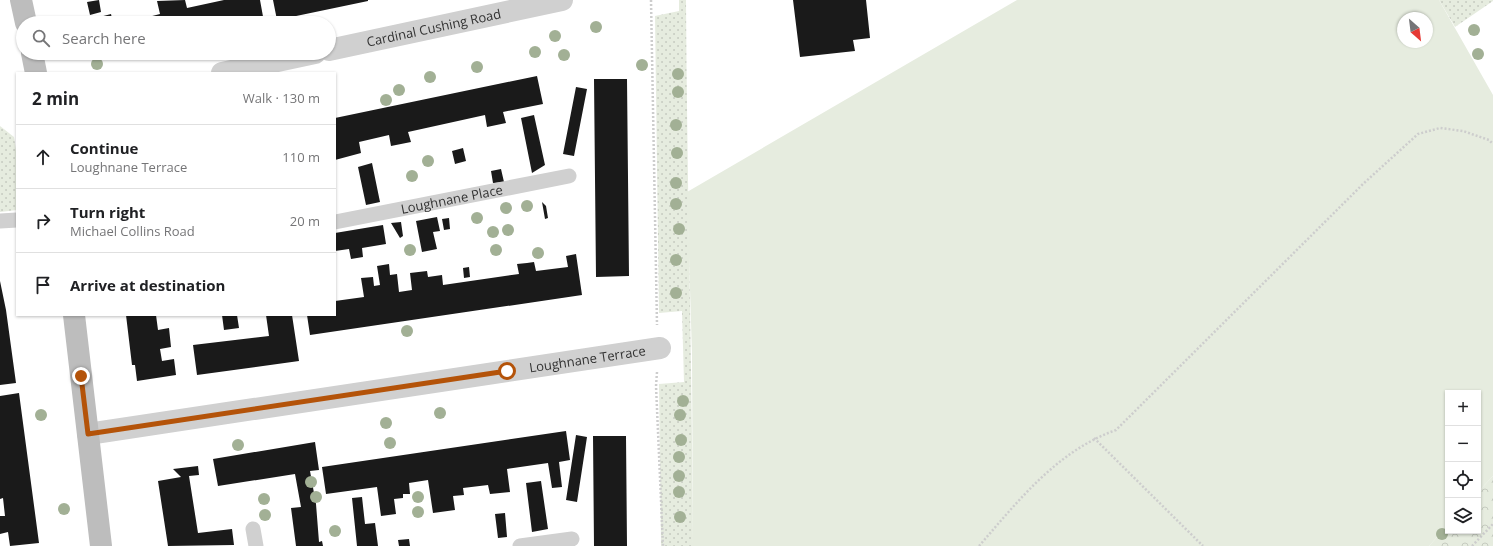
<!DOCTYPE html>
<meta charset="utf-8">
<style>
body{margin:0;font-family:"Open Sans",sans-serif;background:#f2f2f2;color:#202124}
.controls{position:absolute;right:12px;bottom:12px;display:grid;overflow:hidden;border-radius:0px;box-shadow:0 1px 3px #0004}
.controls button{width:36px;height:36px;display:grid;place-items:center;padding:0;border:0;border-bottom:1px solid #e0e0e0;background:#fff;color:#202124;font:20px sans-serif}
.compass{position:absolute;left:1397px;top:12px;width:36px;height:36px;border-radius:50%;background:#fff;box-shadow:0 1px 3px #0004;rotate:152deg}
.stop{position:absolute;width:12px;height:12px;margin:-9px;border:3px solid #b45309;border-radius:50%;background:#fff}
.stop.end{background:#b45309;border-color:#fff;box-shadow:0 1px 4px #0008}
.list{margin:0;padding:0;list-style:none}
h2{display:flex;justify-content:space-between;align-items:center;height:52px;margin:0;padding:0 16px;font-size:17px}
h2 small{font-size:13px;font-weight:400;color:#757577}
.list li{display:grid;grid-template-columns:26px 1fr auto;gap:12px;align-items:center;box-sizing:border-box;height:64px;padding:0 16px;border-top:1px solid #e0e0e0}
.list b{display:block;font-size:15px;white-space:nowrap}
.list p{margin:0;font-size:13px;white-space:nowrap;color:#757577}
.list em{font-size:13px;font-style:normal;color:#757577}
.icon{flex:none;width:22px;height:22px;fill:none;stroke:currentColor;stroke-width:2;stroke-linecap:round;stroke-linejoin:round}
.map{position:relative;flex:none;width:1493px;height:546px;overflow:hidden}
.search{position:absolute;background:#fff;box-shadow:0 1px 3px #0004;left:16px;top:16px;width:320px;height:44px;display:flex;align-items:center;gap:10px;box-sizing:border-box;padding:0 14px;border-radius:22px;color:#757577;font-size:15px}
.panel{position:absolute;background:#fff;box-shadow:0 1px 3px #0004;left:16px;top:72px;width:320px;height:244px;border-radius:0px}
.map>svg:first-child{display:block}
.grass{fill:url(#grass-dots)}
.park{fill:url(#park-crowns)}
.garden{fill:#e6ecdf;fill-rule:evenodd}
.building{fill:#1a1a1a}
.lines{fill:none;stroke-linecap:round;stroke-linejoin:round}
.path{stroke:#cdcdcd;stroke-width:2.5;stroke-dasharray:2 2;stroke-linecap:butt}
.lane{stroke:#d0d0d0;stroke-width:15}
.street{stroke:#d0d0d0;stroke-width:22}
.secondary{stroke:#bdbdbd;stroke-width:22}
.tree{fill:#a2b095}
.route{stroke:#b45309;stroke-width:5}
.labels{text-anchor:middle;stroke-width:4;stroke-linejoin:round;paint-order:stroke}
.street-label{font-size:13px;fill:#333;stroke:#fff}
</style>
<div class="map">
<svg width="1493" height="546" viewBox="0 0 1493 546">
<defs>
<pattern id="grass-dots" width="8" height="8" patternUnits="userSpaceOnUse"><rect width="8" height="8" fill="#e6ecdf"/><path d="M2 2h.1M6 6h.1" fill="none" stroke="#c6cbc0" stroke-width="1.8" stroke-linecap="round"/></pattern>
<pattern id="park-crowns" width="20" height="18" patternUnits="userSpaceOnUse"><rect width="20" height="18" fill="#e6ecdf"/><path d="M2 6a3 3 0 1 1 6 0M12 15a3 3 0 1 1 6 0" fill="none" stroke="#c6cbc0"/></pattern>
</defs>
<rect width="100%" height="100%" fill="#fff"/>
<path class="grass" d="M679,0h7c1,182 6,364 7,546h-32l-2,-162 25,-2 -2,-71 -23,2 -4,-297 24,-5z
M1439,0h54v1l-38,26z
M0,126l14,11 3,20v53l-17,2z"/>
<path class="park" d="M1493,476v70h-64l19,-21v6h30v-39z"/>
<path class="garden" d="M1017,0h422l54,95v381l-15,16v-99h-30v132l-19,21h-736l-1,-192 -5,-162zM1403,18h24v24h-24z"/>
<path class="building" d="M99,0l2,12 -11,3 -3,-13z
M185,0l2,8 37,-8h36l4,22 -139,1 35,-9 -3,-13z
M273,0h95v1l-91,19z
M793,0h73l4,38 -17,2 2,11 -55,6z
M111,14l2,9h-20l-1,-4z
M99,53h23v1l-21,5z
M537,76l6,28 -40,8 3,11 -19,4 -2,-12 -77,17 3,10 -20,4 -2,-11 -30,7 2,11 -26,7v-42z
M594,79h33l2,197 -33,1z
M576,87l11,2 -13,67 -11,-2z
M534,115l11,50 -13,8 -11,-55z
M463,148l3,13 -11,3 -3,-13z
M372,163l8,39 -14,3 -8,-38z
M501,169l3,13 -11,1 -2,-12z
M542,202l4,4 2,12 -3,1z
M437,217l3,14 -7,1 4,17 -15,3 -6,-31z
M449,218l1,11 -6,1 -2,-11z
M401,222l2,14 -3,2 -9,-15z
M383,225l3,19 -24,4 1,9 -12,2 -2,-10 -14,2v-18z
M576,254l6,41 -272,40 -3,-20h28v-14l29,-4 -3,-19 12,-1 1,9 6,-1 -3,-19 12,-2 1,11 7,-1 2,18 13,-2 -2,-17 17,-2 1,6 14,-2 1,10 76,-11 -2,-10 10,-1 7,-1 2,9 32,-4 -2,-11z
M469,267l1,10 -6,1 -1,-10z
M0,281l6,29 10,73 -16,2z
M126,315h30l2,15 11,-2 2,19 -11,2 2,12 12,-2 2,16 -39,6 -2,-16h-3z
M222,315h15l2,13 -15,2z
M266,315h26l7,46 -102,14 -4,-30 76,-9z
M19,393l20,150 -29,3 -2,-14 -8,2v-18h5l-2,-18 -3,1v-103z
M566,431l4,29 -11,2 3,25 -10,1 -4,-25 -41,6 3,23 -20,2 -2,-9 -25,3 1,7 -11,1 2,14 -22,3 -5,-33 -19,3 1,11h-7v4l-9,1 2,15 -15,2 -4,-29 -51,7 -4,-27z
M576,435l11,2 -10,65 -11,-2z
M593,436h33l1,110h-33z
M315,442l4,28 -9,1 6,33 3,38 3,-1 1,5h-27l-5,-38 10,-1 -6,-33 -77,12 -5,-27z
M198,466l1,9 -10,1 9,57 34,-4 2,16 -66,1 -10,-65 23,-4 -8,-8z
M541,481l7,48 -16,3 -6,-49z
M362,497l3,27 10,-1 3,23h-21l-5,-48z
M505,513l2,24 -9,1 -3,-24z
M409,539l1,7h-11l-1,-6z"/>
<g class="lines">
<path class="path" d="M651,0l6,325
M657,372l-1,14 7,160
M1094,438l109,108
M979,546c40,-46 78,-95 137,-116l247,-246 55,-50 22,-6 23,3 26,9 4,4
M1472,546l21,-22"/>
<g class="lane">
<path d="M0,221l17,-1"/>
<path id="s1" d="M335,222l234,-46"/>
<path d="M253,529l3,17"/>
<path d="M520,546l52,-7"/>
</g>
<g class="street">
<path id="s2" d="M329,50l233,-50"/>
<path d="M222,73l93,-20"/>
<path id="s3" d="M88,434l572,-86"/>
</g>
<path class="secondary" d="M21,0l5,23
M32,53l4,20
M74,315l27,231"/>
</g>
<g class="tree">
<circle cx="596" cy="27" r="6"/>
<circle cx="1474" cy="30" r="6"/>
<circle cx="555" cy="36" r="6"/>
<circle cx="535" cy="52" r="6"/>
<circle cx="1478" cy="54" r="6"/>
<circle cx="564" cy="55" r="6"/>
<circle cx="97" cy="64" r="6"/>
<circle cx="642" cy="65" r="6"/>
<circle cx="477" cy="67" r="6"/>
<circle cx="678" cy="74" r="6"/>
<circle cx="430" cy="77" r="6"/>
<circle cx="399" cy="90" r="6"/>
<circle cx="678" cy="92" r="6"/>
<circle cx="386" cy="100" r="6"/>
<circle cx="676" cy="125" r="6"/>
<circle cx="677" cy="153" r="6"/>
<circle cx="428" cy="161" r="6"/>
<circle cx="412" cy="176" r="6"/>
<circle cx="676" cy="183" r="6"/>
<circle cx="676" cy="204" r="6"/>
<circle cx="527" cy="206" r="6"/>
<circle cx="506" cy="208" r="6"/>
<circle cx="477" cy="218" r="6"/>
<circle cx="679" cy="229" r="6"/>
<circle cx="508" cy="230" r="6"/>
<circle cx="493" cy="232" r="6"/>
<circle cx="410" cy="250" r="6"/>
<circle cx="496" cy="250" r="6"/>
<circle cx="538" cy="253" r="6"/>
<circle cx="676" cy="260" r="6"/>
<circle cx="676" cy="293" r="6"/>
<circle cx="407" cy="331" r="6"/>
<circle cx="683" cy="401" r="6"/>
<circle cx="440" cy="413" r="6"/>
<circle cx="41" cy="415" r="6"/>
<circle cx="680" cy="415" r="6"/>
<circle cx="386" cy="423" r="6"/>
<circle cx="681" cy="440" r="6"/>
<circle cx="390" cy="443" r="6"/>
<circle cx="238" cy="445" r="6"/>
<circle cx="679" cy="457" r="6"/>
<circle cx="679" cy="476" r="6"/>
<circle cx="311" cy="482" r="6"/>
<circle cx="679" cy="492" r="6"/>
<circle cx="316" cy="497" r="6"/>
<circle cx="418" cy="497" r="6"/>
<circle cx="264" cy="499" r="6"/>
<circle cx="64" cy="509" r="6"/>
<circle cx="418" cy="512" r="6"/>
<circle cx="265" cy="515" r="6"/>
<circle cx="680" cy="517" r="6"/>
<circle cx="335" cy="531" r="6"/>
<circle cx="1442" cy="534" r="6"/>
</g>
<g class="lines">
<path class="route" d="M81,376l7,58 419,-63"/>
</g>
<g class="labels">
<g class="street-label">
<text dy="5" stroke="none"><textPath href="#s2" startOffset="107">Cardinal Cushing Road</textPath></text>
<text dy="5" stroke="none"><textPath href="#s1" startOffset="119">Loughnane Place</textPath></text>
<text dy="5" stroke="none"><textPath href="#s3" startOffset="505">Loughnane Terrace</textPath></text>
</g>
</g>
</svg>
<div class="controls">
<button>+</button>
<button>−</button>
<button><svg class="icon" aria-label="locate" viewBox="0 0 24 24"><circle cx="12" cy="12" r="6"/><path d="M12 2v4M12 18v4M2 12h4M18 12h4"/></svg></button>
<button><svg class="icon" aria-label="layers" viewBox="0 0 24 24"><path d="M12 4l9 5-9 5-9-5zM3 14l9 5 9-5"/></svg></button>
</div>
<svg class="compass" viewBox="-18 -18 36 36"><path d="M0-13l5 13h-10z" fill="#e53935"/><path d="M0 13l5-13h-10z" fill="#757577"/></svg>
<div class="stop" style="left:507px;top:371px"></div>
<div class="stop end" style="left:81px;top:376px"></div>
<div class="search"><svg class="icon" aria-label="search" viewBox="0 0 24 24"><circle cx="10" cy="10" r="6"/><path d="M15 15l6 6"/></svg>Search here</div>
<section class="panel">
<h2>2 min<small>Walk · 130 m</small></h2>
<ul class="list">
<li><svg class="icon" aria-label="ahead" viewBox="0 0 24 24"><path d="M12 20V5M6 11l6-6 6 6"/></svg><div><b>Continue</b><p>Loughnane Terrace</p></div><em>110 m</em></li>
<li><svg class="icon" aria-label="right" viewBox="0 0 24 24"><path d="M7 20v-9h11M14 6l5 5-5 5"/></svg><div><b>Turn right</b><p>Michael Collins Road</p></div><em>20 m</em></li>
<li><svg class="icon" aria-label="arrive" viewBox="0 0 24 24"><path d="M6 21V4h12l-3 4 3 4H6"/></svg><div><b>Arrive at destination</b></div></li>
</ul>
</section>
</div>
